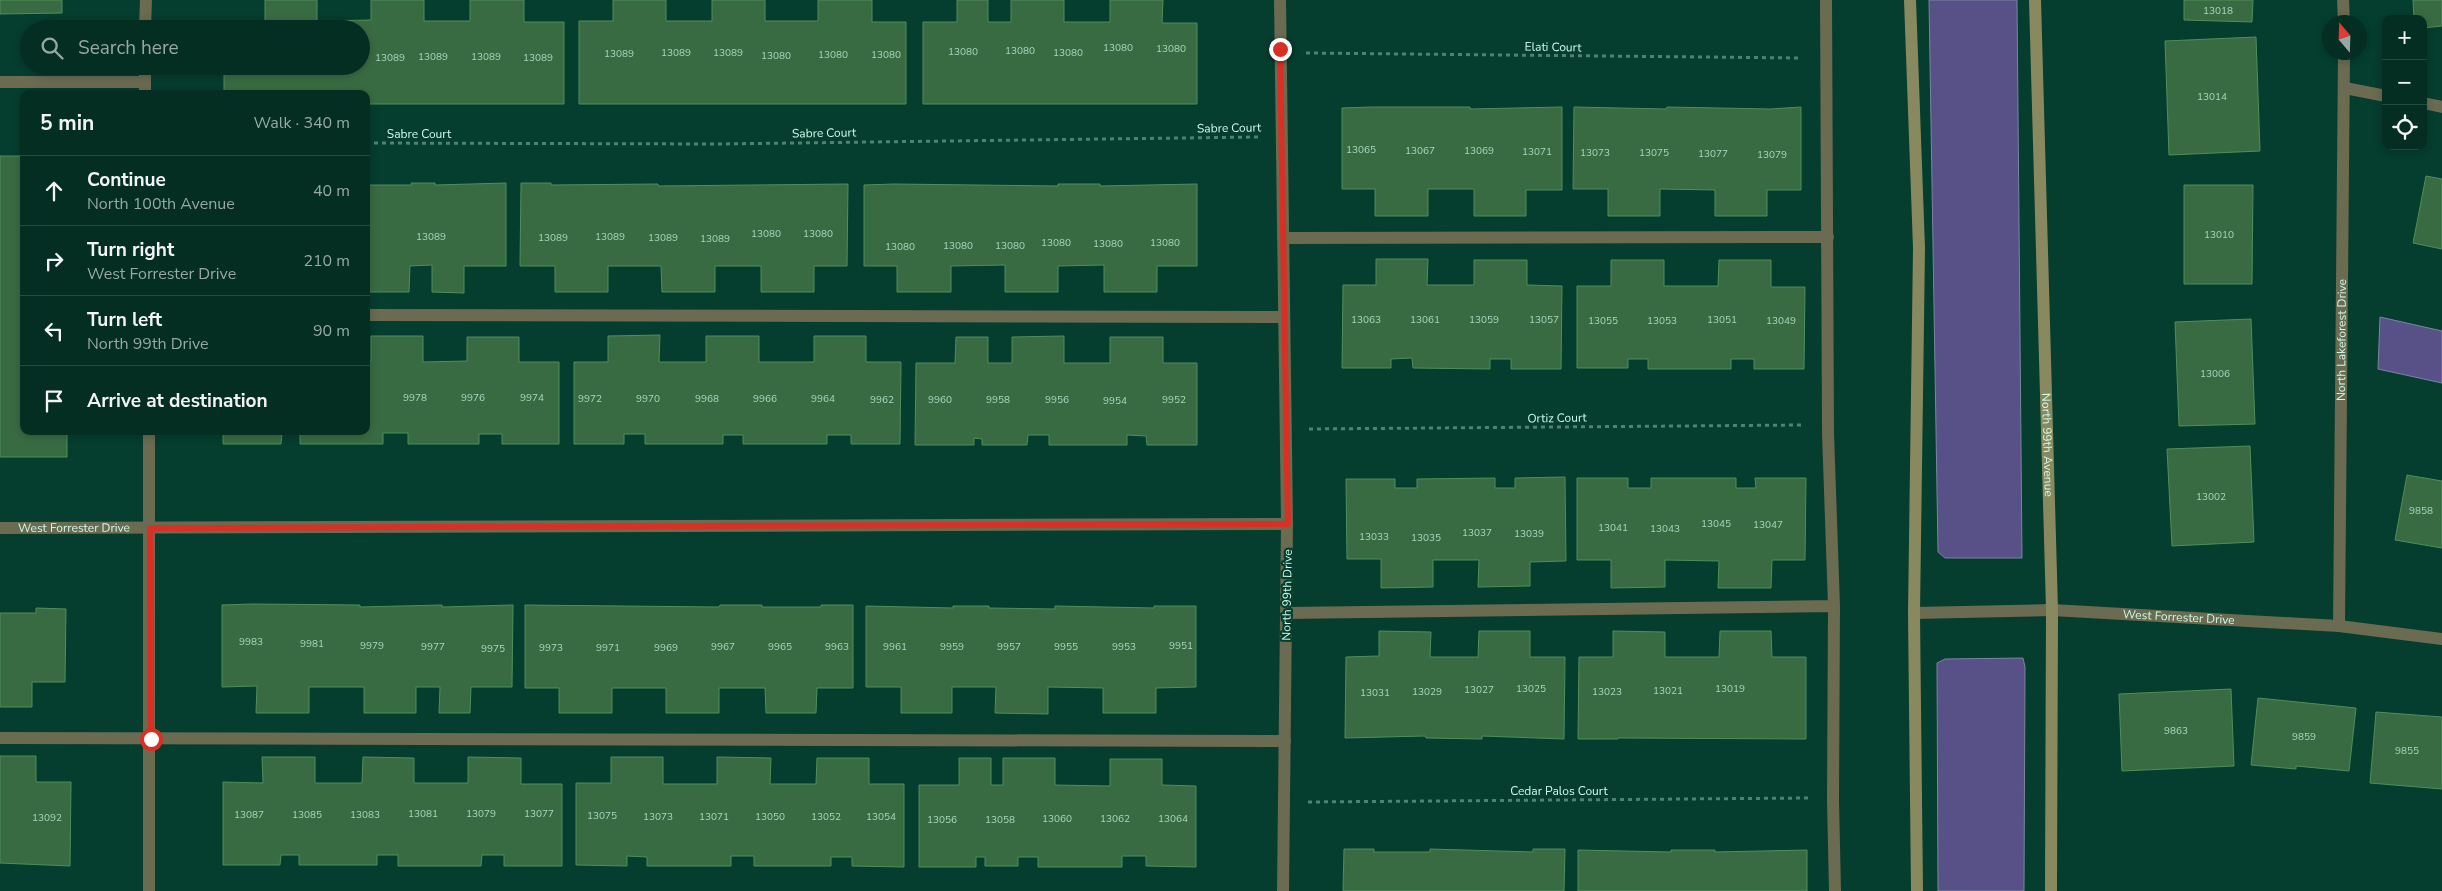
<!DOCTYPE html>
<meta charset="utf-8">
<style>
body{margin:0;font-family:"Nunito Sans",sans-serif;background:#0d362a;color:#f1f3f6}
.controls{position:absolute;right:15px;top:15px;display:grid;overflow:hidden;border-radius:10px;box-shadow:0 2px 8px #0003}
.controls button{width:45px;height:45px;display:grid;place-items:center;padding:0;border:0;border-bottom:1px solid #254a40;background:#042e22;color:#f1f3f6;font:25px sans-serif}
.compass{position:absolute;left:2322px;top:15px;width:45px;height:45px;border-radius:50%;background:#042e22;box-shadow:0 2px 8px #0003;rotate:341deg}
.stop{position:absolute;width:15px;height:15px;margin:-11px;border:4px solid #d93025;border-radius:50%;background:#fff}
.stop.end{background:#d93025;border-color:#fff;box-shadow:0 1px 5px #0008}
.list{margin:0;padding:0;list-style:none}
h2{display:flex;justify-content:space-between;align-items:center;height:65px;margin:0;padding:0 20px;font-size:21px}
h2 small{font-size:16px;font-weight:400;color:#97a8a5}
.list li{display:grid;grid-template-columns:32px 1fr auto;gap:15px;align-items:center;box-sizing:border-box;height:70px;padding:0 20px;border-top:1px solid #254a40}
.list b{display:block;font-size:19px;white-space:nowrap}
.list p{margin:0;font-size:16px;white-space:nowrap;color:#97a8a5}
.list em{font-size:16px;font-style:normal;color:#97a8a5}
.icon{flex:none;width:28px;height:28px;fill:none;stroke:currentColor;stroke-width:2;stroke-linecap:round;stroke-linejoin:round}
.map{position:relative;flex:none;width:2442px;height:891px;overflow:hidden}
.search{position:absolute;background:#042e22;box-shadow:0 2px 8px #0003;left:20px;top:20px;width:350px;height:55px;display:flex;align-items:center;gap:12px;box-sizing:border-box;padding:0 18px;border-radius:28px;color:#97a8a5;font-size:19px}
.panel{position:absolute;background:#042e22;box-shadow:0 2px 8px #0003;left:20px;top:90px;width:350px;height:345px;border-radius:10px}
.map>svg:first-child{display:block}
.water{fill:#585187;stroke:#7b84a4}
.building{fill:#396b42;stroke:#4f8f5b}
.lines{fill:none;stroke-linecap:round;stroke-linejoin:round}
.path{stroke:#4e8272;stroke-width:3;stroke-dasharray:4 4;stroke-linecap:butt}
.lane{stroke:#6a6b51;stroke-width:12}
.street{stroke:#6a6b51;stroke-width:12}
.secondary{stroke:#898960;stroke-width:12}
.route{stroke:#d93025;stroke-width:6}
.labels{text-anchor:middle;stroke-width:4.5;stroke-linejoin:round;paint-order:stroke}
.number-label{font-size:10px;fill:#a9d6be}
.street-label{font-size:12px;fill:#cefae8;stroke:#053d2e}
</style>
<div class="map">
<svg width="2442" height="891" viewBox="0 0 2442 891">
<rect width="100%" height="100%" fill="#053d2e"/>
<path class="water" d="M1929,0h88l5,558h-77l-7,-6z
M2380,317l62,14v52l-64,-14z
M2023,658l2,9 -1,224h-86l-1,-228 8,-4z"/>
<path class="building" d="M0,0h62v13l-62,1z
M265,0h52v21l54,-1v-20h53v21h46v-21h54v22h40v82h-198v-10h-142v-28h137v-37h-137v-7l41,-1z
M613,0h53v21h46v-21h53v21h53v-21h54v22h34v82h-327v-83h34z
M957,0h31v22h23v-22h53v22h46v-22h53l-1,23h35v81h-274v-82h34z
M2184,0h69l-1,22 -68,-2z
M2413,0h29v26l-19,2v-9h-9z
M2256,37l4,114 -91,4 -4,-114z
M1372,107h98v2l92,-2v83h-36v26h-52v-27h-46v27h-53v-27h-33v-81z
M1574,107l92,2 1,-2 103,2 31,-2v83h-34v26h-52v-26l-55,-1v27h-52v-27h-35z
M0,156h24v275h43v26h-67z
M2426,176l16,3v70l-29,-6z
M411,183h24v2l71,-2v83h-42v27l-32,-1v-27l-22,1 -1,26h-43v-107h46z
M521,183h30v2l107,-1v2l190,-2 -1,82h-33v26h-53v-26h-46v26h-53l-1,-26h-53v26h-53v-26h-35z
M894,184l164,2v-2h42v2l97,-2v82h-40v26h-53v-27l-46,1v26h-53v-27l-54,1v26h-54v-26h-33v-81z
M2184,185h69l-1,99h-68z
M1376,259h52l-1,26h47v-25h53v25l35,1 -1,83h-50v-10h-21v10l-77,-1 -1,-10 -21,1v9h-49l1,-83h33z
M1611,260h53v26h54l1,-26h52v27h34l-1,82h-50v-10h-23v10h-83v-10h-20v9h-51v-82h34z
M2251,319l4,105 -76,2 -4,-104z
M660,335l-1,27h47v-26h53v26h55v-26h52v26h35l-1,82h-49v-9h-24v9h-84v-9h-20v9h-78v-10h-21v10h-50v-82h34v-26z
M371,336h52v26l44,-1v-24h52v25h40v82h-57v-10h-23v10h-71v-11h-25v11h-83v-10h-18l-1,10h-58v-13h143v-70h5z
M1064,336v27h46v-26h53v26h34v82h-50l-1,-9 -19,-1v10h-78v-10h-21l-1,10h-45v-6l-8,-1v7h-59l1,-82h39l1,-26h32v26h24v-26z
M2250,446l4,96 -82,4 -5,-97z
M2407,475l35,6v67l-47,-8z
M1565,477l1,84 -36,1v24l-52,1 1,-27h-46v27l-52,1v-29h-34l-1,-80h49v9h22v-9l78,-1v10h20v-10z
M1577,478h51v10h23v-10h85v10h20l-1,-10h51l-1,82h-33l-1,28h-53l1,-27 -54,-1v27l-54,1v-28h-34z
M252,604l108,1v2l82,-2v2l71,-2 -1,82h-41l-1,26h-31l1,-26h-24v26h-52v-26h-55v26h-53l1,-27 -35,1v-82z
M525,605l194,2 1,-2h42v2h59v-2h32v83h-36l-1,25h-50l-1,-25h-46v25h-53v-25h-54v25h-53v-25h-34z
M866,606l87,2v-2h36v2l66,1v-3l99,2v-2h42v81l-40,1v25h-53v-25l-55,-1v27l-53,-1 1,-26h-44v26h-51v-26h-35z
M36,608l30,1 -1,73h-33v25h-32v-94h36z
M1379,631l52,1 -1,25h48l1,-26h51v26h35l-1,82 -82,-3v3l-56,-1 -1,-2 -80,2 1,-81 33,-1z
M1613,631l52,1v25h54l1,-26h51l1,26h34v82l-188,-1v1h-40l1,-82h34z
M2231,689l3,77 -112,5 -3,-77z
M2258,698l98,10 -7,63 -53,-5v3l-45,-4z
M2376,712l66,5v72l-72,-6z
M0,756h36v26h35l-1,84 -70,-3z
M262,757h53v26h47l1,-26 51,1v25h54v-26l53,1v26h41v82h-58v-11h-22l-1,11h-83v-11h-21v10h-78v-10h-18l-1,10h-57v-83l40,1z
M611,757h52v27h54v-27l54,1 -1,26h46l1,-26h52v26h35v83l-52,-1v-9h-21v9h-77v-10h-23v10h-84v-9l-20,-1v10l-51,-1v-82h35z
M959,758h32v27h12v-27h52v27l55,1v-27h52v26l34,1v81l-50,-1v-10h-24v11h-84v-10h-20v9h-33v-9h-9v10h-57v-82h40z
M1344,849h30v3h56v-3l103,3v-3h32l-1,42h-221z
M1578,850l93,2v-2h44v2l92,-2v41h-229z"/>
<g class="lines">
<path class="path" d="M1306,53l496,5
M366,143l351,1 541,-7
M1309,429l494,-4
M1308,802l501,-4"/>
<path class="lane" d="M1826,0l2,433 6,173 -1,194 2,91
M1283,238l545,-1
M366,315l918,2
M1286,613l548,-7
M0,738l1285,3"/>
<g class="street">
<path d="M1280,0l7,524 -4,367"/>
<path d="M2343,0l1,22"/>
<path d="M145,29l1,-29"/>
<path d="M145,66v28"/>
<path d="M0,82h145"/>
<path d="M2345,88l41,8"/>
<path d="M2423,103l19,4"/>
<path id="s1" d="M0,528l1287,-4"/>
<path id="s2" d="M1914,613l138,-3 287,16 103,13"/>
<path id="s3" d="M2339,626l5,-574"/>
<path d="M149,891v-460"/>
</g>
<g class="secondary">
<path d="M1910,0l9,248 -5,365 3,278"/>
<path id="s4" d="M2035,0l17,610 -1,281"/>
</g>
</g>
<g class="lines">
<path class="route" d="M151,739l-1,-211 1138,-4 -8,-475"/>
</g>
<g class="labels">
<g class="number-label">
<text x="2218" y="14">13018</text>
<text x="1118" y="51">13080</text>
<text x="1171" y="52">13080</text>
<text x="1020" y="54">13080</text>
<text x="963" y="55">13080</text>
<text x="676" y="56">13089</text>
<text x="728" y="56">13089</text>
<text x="1068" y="56">13080</text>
<text x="619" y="57">13089</text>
<text x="833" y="58">13080</text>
<text x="886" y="58">13080</text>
<text x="776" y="59">13080</text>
<text x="433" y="60">13089</text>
<text x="486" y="60">13089</text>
<text x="390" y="61">13089</text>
<text x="538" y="61">13089</text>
<text x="2212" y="100">13014</text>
<text x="1361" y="153">13065</text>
<text x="1420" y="154">13067</text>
<text x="1479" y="154">13069</text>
<text x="1537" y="155">13071</text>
<text x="1595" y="156">13073</text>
<text x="1654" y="156">13075</text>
<text x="1713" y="157">13077</text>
<text x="1772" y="158">13079</text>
<text x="766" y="237">13080</text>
<text x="818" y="237">13080</text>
<text x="2219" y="238">13010</text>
<text x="431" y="240">13089</text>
<text x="610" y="240">13089</text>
<text x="553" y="241">13089</text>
<text x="663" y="241">13089</text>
<text x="715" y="242">13089</text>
<text x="1056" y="246">13080</text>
<text x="1165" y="246">13080</text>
<text x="1108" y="247">13080</text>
<text x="958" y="249">13080</text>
<text x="1010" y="249">13080</text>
<text x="900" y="250">13080</text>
<text x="1366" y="323">13063</text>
<text x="1425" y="323">13061</text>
<text x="1484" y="323">13059</text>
<text x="1544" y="323">13057</text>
<text x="1722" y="323">13051</text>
<text x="1603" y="324">13055</text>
<text x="1662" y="324">13053</text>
<text x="1781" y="324">13049</text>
<text x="2215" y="377">13006</text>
<text x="415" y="401">9978</text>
<text x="473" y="401">9976</text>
<text x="532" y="401">9974</text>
<text x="590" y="402">9972</text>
<text x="648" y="402">9970</text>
<text x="707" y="402">9968</text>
<text x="765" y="402">9966</text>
<text x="823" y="402">9964</text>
<text x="882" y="403">9962</text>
<text x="940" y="403">9960</text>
<text x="998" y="403">9958</text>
<text x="1057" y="403">9956</text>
<text x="1174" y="403">9952</text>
<text x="1115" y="404">9954</text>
<text x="2211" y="500">13002</text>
<text x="2421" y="514">9858</text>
<text x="1716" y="527">13045</text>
<text x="1768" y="528">13047</text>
<text x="1613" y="531">13041</text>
<text x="1665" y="532">13043</text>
<text x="1477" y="536">13037</text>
<text x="1529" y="537">13039</text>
<text x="1374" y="540">13033</text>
<text x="1426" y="541">13035</text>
<text x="251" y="645">9983</text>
<text x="312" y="647">9981</text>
<text x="372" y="649">9979</text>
<text x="1181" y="649">9951</text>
<text x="433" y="650">9977</text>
<text x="723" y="650">9967</text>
<text x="780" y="650">9965</text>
<text x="837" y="650">9963</text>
<text x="895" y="650">9961</text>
<text x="952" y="650">9959</text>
<text x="1009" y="650">9957</text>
<text x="1066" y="650">9955</text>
<text x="1124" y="650">9953</text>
<text x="551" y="651">9973</text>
<text x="608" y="651">9971</text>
<text x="666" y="651">9969</text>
<text x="493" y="652">9975</text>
<text x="1531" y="692">13025</text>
<text x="1730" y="692">13019</text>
<text x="1479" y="693">13027</text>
<text x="1668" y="694">13021</text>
<text x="1427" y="695">13029</text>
<text x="1607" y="695">13023</text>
<text x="1375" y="696">13031</text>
<text x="2176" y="734">9863</text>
<text x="2304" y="740">9859</text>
<text x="2407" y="754">9855</text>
<text x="423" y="817">13081</text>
<text x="481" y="817">13079</text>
<text x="539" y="817">13077</text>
<text x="249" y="818">13087</text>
<text x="307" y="818">13085</text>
<text x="365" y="818">13083</text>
<text x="602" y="819">13075</text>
<text x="658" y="820">13073</text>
<text x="714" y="820">13071</text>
<text x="770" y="820">13050</text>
<text x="826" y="820">13052</text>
<text x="881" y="820">13054</text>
<text x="47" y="821">13092</text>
<text x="1057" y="822">13060</text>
<text x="1115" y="822">13062</text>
<text x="1173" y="822">13064</text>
<text x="942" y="823">13056</text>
<text x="1000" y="823">13058</text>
</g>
<g class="street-label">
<text transform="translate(1553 47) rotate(1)" y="4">Elati Court</text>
<text transform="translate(1229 128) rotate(-1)" y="4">Sabre Court</text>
<text transform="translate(824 133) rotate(-1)" y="4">Sabre Court</text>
<text x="419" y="138">Sabre Court</text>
<text dy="4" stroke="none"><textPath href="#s3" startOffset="286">North Lakeforest Drive</textPath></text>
<text transform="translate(1557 418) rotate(-1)" y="4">Ortiz Court</text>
<text dy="4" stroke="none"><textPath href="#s4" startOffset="445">North 99th Avenue</textPath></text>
<text dy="4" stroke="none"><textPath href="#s1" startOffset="74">West Forrester Drive</textPath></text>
<text transform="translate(1287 595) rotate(-89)" y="4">North 99th Drive</text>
<text dy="4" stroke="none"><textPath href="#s2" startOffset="265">West Forrester Drive</textPath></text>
<text x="1559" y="795">Cedar Palos Court</text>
</g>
</g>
</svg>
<div class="controls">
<button>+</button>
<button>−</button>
<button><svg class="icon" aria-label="locate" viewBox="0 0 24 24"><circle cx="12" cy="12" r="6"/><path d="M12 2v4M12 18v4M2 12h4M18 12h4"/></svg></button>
</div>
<svg class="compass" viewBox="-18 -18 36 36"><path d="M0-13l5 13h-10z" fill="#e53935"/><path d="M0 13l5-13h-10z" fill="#97a8a5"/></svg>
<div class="stop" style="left:151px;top:739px"></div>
<div class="stop end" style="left:1280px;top:49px"></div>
<div class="search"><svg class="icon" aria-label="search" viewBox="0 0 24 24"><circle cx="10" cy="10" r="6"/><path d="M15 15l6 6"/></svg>Search here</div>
<section class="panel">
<h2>5 min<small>Walk · 340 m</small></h2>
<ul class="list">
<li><svg class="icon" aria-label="ahead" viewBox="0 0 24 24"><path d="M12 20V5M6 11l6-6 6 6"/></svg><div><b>Continue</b><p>North 100th Avenue</p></div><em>40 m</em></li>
<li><svg class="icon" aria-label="right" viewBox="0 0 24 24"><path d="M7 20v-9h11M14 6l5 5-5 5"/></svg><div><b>Turn right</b><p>West Forrester Drive</p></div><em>210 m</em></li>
<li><svg class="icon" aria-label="left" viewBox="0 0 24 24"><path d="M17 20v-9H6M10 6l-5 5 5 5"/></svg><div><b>Turn left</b><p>North 99th Drive</p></div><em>90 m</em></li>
<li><svg class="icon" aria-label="arrive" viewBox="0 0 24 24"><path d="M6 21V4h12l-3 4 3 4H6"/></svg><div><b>Arrive at destination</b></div></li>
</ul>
</section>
</div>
